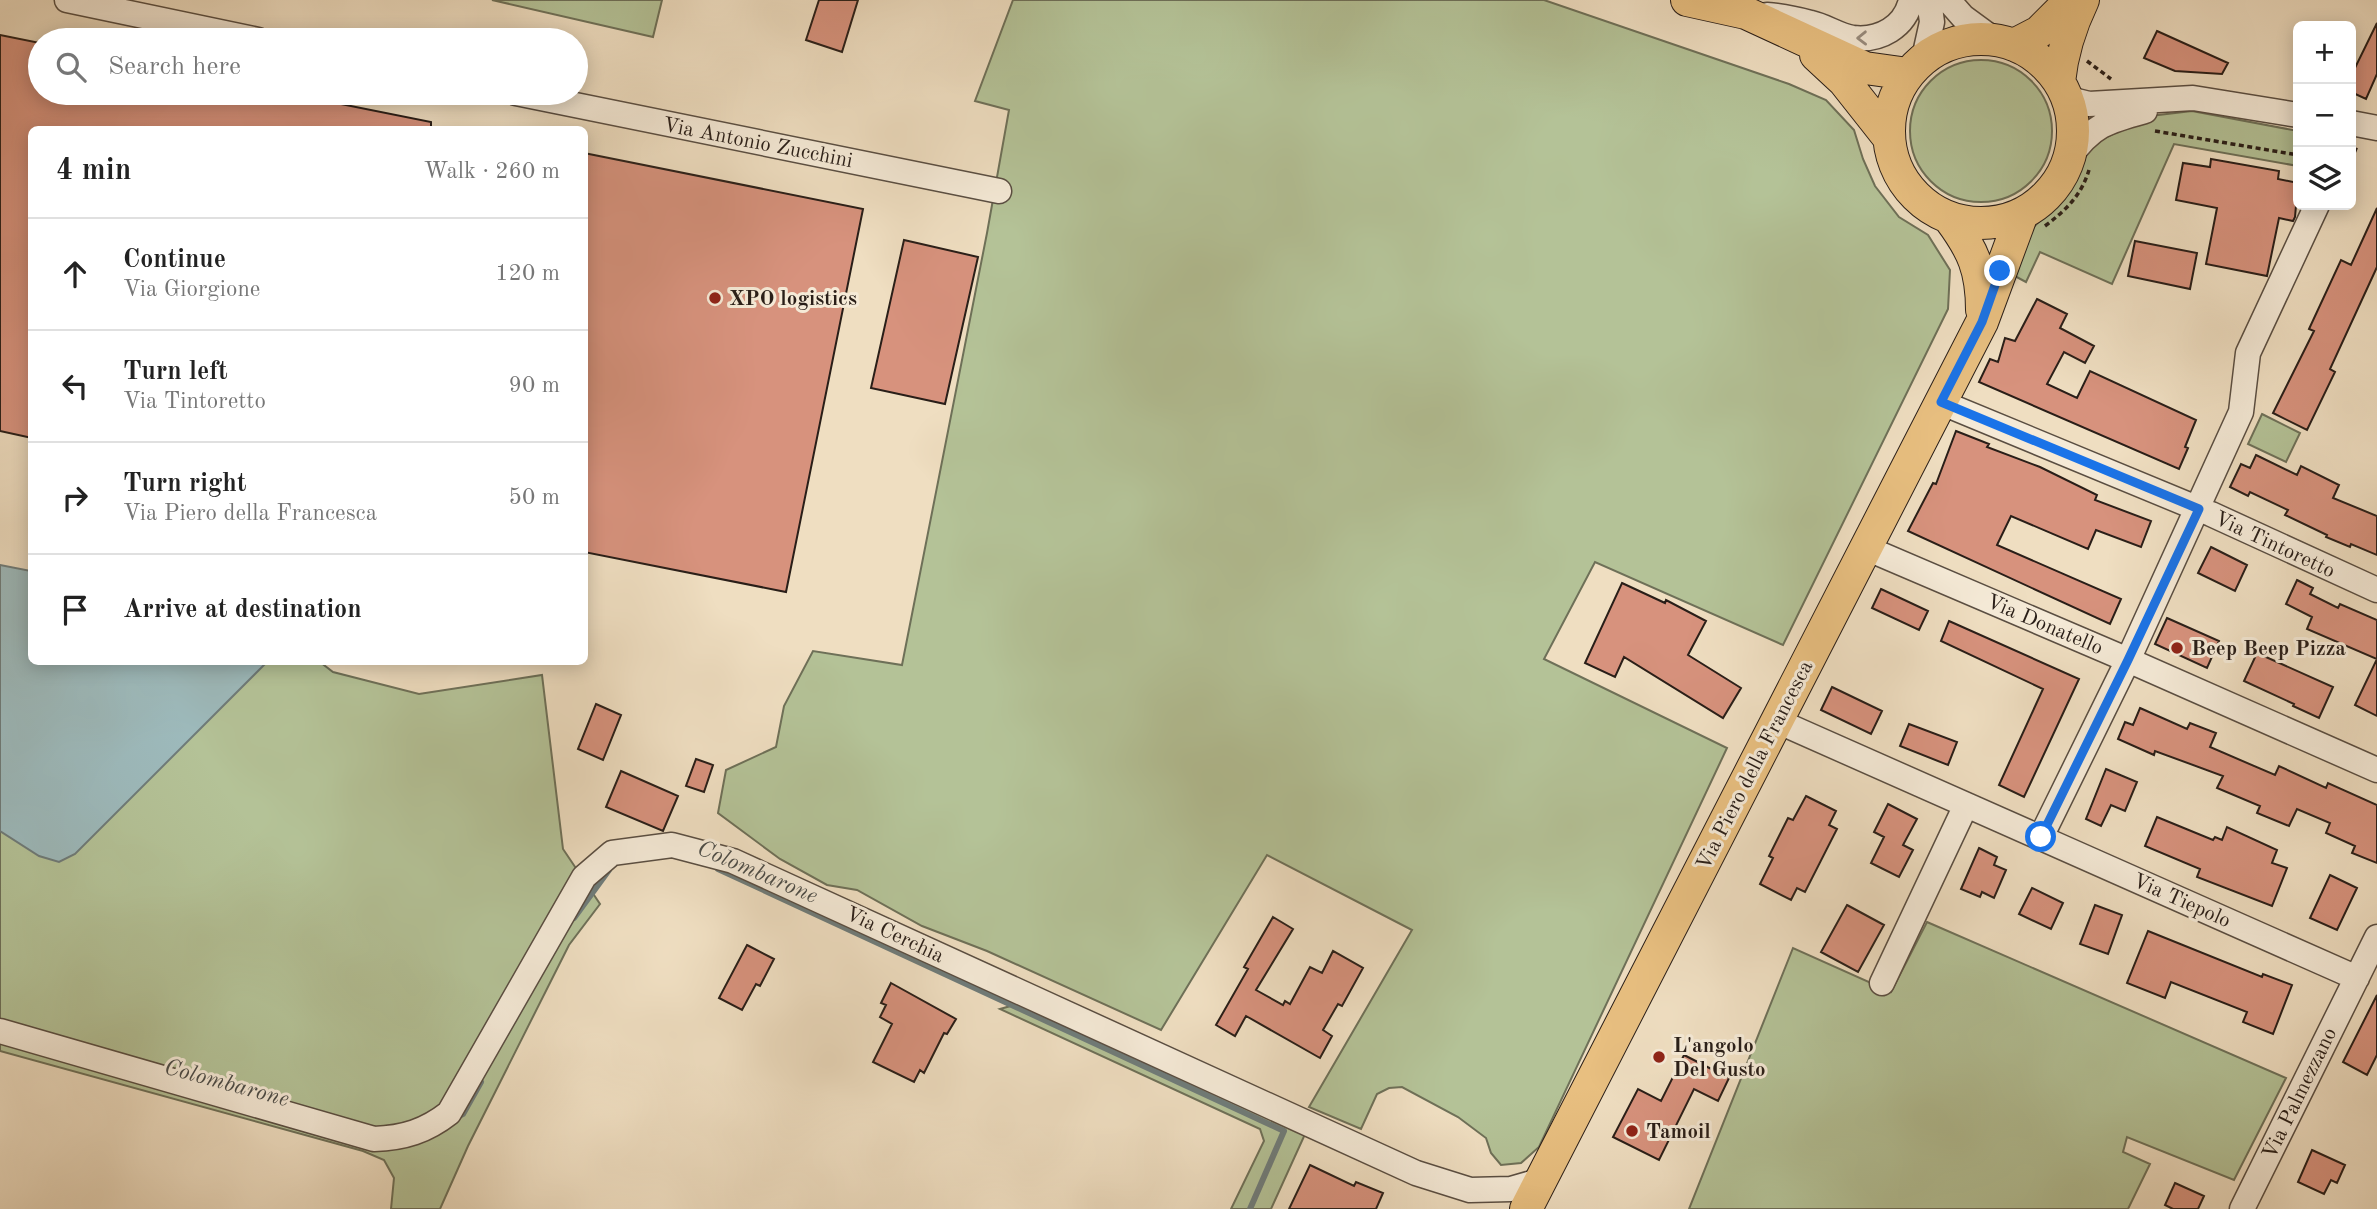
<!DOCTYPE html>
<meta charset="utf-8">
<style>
body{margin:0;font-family:"Old Standard TT",serif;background:#f2f2f2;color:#222}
.controls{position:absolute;right:21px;top:21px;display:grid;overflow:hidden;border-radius:10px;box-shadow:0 4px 18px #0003}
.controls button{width:63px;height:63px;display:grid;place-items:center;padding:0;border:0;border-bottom:2px solid #e0e0e0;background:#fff;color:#222;font:35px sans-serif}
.stop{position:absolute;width:21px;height:21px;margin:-16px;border:5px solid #1a73e8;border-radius:50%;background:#fff}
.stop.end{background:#1a73e8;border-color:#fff;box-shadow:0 2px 7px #0008}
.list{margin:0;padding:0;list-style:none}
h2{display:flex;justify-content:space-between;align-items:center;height:91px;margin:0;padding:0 28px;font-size:30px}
h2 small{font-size:23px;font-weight:400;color:#767676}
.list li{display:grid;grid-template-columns:46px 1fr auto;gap:21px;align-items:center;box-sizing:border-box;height:112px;padding:0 28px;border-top:2px solid #e0e0e0}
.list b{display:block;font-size:26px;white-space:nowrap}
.list p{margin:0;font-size:23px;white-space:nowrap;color:#767676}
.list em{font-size:23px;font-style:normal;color:#767676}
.icon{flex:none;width:38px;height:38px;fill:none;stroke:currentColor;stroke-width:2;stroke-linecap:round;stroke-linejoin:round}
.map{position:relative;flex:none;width:2377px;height:1209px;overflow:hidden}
.search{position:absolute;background:#fff;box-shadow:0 4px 18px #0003;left:28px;top:28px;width:560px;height:77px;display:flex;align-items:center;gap:18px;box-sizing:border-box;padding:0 24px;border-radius:38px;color:#767676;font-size:26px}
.panel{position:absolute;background:#fff;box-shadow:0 4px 18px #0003;left:28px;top:126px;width:560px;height:539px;border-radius:10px}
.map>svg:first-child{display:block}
.green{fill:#b4c297;stroke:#6e7058;stroke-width:2}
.water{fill:#9dbabc;stroke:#6f7c7a;stroke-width:2}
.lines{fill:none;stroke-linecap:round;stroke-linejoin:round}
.stream{stroke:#6f7c7a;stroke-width:6}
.building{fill:#d7927d;stroke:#291e18;stroke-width:2}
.minor-casing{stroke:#5a4e42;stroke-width:27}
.major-casing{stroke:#291e18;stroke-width:34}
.path{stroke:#291e18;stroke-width:3.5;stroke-dasharray:5 3.5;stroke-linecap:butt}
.minor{stroke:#f5ead7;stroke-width:24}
.major{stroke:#e8bf80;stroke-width:32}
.oneway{stroke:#998e81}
.route{stroke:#1a73e8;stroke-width:9}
.poi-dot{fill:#8f2418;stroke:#f5ead7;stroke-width:2.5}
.labels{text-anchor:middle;stroke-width:6;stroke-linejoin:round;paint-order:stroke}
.street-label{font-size:21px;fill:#291e18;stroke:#f5ead7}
.poi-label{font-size:21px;font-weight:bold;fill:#291e18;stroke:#f5ead7;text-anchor:start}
.water-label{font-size:23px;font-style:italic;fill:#4c4d49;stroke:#f5ead7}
</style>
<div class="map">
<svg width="2377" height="1209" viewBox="0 0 2377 1209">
<rect width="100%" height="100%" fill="#efdec1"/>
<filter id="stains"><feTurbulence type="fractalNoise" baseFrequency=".00286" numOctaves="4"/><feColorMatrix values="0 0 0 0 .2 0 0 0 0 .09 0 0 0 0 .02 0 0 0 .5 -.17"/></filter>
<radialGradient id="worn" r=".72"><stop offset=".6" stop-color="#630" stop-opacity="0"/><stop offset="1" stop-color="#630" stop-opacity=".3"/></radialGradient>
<path class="green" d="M492,0h170l-9,37z
M1013,0h531l245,84 37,16 28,30 9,29 12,27 24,31 29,18 22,35 -2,39 -165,336 -188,-83 -51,97 183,89 -188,399 -18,16 -20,2 -10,-12 -5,-15 -28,-21 -56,-30 -13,1 -12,6 -16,35 -52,-22 103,-177 -145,-75 -106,175 -174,-79 -65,-25 -65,-36 -30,-5 -47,-26 -62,-46 8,-43 50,-23 8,-41 29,-55 89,14 85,-432 22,-123 -34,-9z
M1910 131a71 71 0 1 1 142 0a71 71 0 1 1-142 0Z
M2192,111l106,20v35l-124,-22 -62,140 -72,-32 -14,30 -15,-8 17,-41 39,-40 23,-48 60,-29z
M2262,414l38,19 -14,29 -38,-18z
M0,580l32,82h288l13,10 86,22 123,-19 21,174 37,55 -31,41 -101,201 -28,63h-49l3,-31 -10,-18 -21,-9 -363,-100z
M1927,922l359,156 -52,102 -107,-43 -4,15 27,12 -22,45h-439l104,-261 98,44z
M1021,1003l285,129 -35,77h-40l33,-68 -4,-12 -260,-120z"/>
<path class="water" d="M0,565l31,6 1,91h235l-192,192 -16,8 -20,-6 -39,-25z"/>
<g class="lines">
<path class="stream" d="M718,869l566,262 -34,78
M574,918l35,-48
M456,1118l7,-4 18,-32"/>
</g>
<path class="building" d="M819,0h39l-16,52 -36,-12z
M2377,23v51l-11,25 -15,-7v-16z
M2157,31l71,32 -6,11 -47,-3 -31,-13z
M0,35l40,8v50h246l145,29v8h-399v308l-32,-7z
M584,153l279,56 -77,383 -202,-40z
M2211,159l68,12 -1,8 20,4 -3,34 -2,4 -14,-3 -12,58 -61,-12 11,-56 -41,-8 7,-37 27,4z
M2377,208v59l-47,102 5,3 -28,58 -34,-17 41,-82 -5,-2 32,-69 10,5z
M904,240l74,17 -33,147 -74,-16z
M2135,241l62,12 -7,36 -62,-13z
M2037,299l30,15 -7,14 34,18 -9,17 -21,-11 -17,32 30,14 13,-27 106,49 -11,27 3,1 -9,21 -200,-87 11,-23 8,3 7,-24 10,3z
M1956,431l33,13 -2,3 53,20 57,28 -2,5 56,21 -10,26 -45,-17 -8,19 -77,-33 -14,29 124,54 -11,25 -202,-93 25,-48 3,1z
M2256,455l41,20 4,-9 38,19 -6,13 44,18v39l-26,-11 -1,3 -24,-10 1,-2 -42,-20 3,-5 -38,-18 -2,4 -18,-9 11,-23 9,4z
M2211,547l36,18 -12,26 -37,-18z
M2297,580l16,8 -3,6 28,14 2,-4 37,16v96l-22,-11 22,-46 -70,-30 5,-12 -26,-13z
M1622,583l43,20 1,-3 40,21 -18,34 53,33 -18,30 -99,-61 -9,20 -30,-14z
M1881,589l47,22 -9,19 -47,-22z
M2167,618l52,23 -12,27 -52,-24z
M1949,621l130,58 -55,118 -25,-12 44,-96 -102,-48z
M2257,653l76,34 -14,31 -26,-12 1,-2 -50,-23z
M1832,687l50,24 -11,23 -50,-24z
M596,704l25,11 -18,45 -25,-11z
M2140,708l47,21 3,-6 26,10 -6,14 65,28 4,-9 47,22 2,-5 49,22v58l-25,-10 3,-7 -29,-13 4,-10 -33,-14 -8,17 -32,-13 3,-7 -43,-18 6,-12 -68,-25 -1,4 -36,-16 7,-17 8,3z
M1909,724l48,18 -9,23 -48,-19z
M696,759l17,6 -9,27 -18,-6z
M2106,769l31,13 -12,29 -14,-6 -10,21 -15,-7z
M621,771l57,25 -15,35 -57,-24z
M1806,796l30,15 -7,14 8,4 -32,63 -8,-4 -6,12 -31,-16 13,-26 -4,-2 19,-38 5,2z
M1888,804l29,15 -14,26 10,5 -14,27 -28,-14 13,-26 -10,-5z
M2157,817l56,23 2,-3 7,3 5,-13 50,23 -5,13 15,5 -15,38 -75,-29 3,-8 -55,-23z
M1979,848l18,9 -3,8 12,5 -12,28 -12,-6 -2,5 -19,-8z
M2330,875l27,13 -20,42 -27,-12z
M2032,888l31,15 -12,26 -32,-15z
M1847,905l37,20 -26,47 -37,-20z
M2095,905l27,10 -14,39 -28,-10z
M1273,917l20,12 -37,61 27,15 2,-4 5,3 20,-37 12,6 11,-22 30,17 -21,38 -4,-2 -15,26 9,6 -12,22 -74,-42 -11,20 -19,-11 32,-56 -4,-2z
M2148,931l114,46 1,-3 29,11 -19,49 -30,-12 4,-10 -76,-30 -6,16 -38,-15z
M747,945l27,14 -14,27 -4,-2 -14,26 -23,-12z
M891,983l65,36 -9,15 -3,-1 -20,40 -4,-3 -6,12 -41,-20 19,-38 -12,-7 6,-12 -5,-2z
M2377,995v60l-10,20 -24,-13z
M1684,1055l45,23 -11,23 -24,-12 -35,71 -46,-23 25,-48 23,12z
M2312,1150l33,15 -8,18 -6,-3 -7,14 -26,-12z
M1310,1165l44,21 2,-4 27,11 -7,16h-87z
M2175,1183l29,13 -6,13h-25l-8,-4z"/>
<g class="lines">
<defs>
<path id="minor" d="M67,0l191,40
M1948,0l15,17 30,22
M1767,15c15,1 29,4 44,8 14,3 28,13 42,15 27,3 52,-11 58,-38
M1924,58l8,-36 -3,-22
M516,93l483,98
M2065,93l8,7 16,4 104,-6 105,17
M2351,123l26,5
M2069,158c23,-33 39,-37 76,-47
M1940,402l271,112 166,76
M1866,548l262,112 249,110
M1777,721l580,257
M2041,837l87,-177 113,-248 7,-59 69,-148
M1882,983l84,-178
M0,1031l374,108c30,-1 52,-8 75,-26l135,-236 28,-24 60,-8 61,16 683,312 54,17 41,-1 31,-9
M2242,1209l135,-272"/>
<path id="major" d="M1687,0l59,13 119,55 43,6
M1889 131a92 92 0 1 1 184 0a92 92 0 1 1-184 0Z
M2014,45l25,-13 32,-32
M1816,55l28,26 45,57
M2059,82c3,-30 11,-55 24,-82
M1950,219c23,31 32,51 32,91
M1526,1209l456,-887 40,-108"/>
</defs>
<use href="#minor" class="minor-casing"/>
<use href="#major" class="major-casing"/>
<path class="path" d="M2087,61l24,18
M2155,131l143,24
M2351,160l6,-14
M2045,226c21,-16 36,-30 44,-56"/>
<use href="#minor" class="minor"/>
<use href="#major" class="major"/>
</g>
<defs><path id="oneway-chevron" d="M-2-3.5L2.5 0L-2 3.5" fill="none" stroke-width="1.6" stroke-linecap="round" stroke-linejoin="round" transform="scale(1.75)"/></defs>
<use class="oneway" href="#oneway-chevron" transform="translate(1862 38) rotate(179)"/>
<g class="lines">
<path class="route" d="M2000,271l-18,51 -41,80 258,107 -71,151 -87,177"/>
</g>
<g class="poi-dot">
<circle cx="715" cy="298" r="7"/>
<circle cx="2177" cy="648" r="7"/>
<circle cx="1659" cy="1057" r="7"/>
<circle cx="1632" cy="1131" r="7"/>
</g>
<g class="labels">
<g class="street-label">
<text transform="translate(758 142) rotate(11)" y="7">Via Antonio Zucchini</text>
<text transform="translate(2275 544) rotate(25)" y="7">Via Tintoretto</text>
<text transform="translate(2045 624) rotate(23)" y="7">Via Donatello</text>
<text transform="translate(1754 765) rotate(-63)" y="7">Via Piero della Francesca</text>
<text transform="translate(2182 900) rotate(24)" y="7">Via Tiepolo</text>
<text transform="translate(895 934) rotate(25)" y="7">Via Cerchia</text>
<text transform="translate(2299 1093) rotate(-64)" y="7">Via Palmezzano</text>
</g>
<g class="poi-label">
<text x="729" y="305">XPO logistics</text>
<text x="2191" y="655">Beep Beep Pizza</text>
<text x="1673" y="1052">L'angolo<tspan x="1673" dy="24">Del Gusto</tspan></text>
<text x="1646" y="1138">Tamoil</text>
</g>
<g class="water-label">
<text transform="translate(758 871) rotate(23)" y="8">Colombarone</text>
<text transform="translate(227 1082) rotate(15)" y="8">Colombarone</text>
</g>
</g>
<rect width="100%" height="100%" filter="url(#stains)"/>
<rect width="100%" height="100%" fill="url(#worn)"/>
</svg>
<div class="controls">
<button>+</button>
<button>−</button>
<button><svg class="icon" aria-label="layers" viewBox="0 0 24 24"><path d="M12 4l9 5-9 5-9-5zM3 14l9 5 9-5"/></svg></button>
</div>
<div class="stop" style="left:2041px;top:837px"></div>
<div class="stop end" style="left:2000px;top:271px"></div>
<div class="search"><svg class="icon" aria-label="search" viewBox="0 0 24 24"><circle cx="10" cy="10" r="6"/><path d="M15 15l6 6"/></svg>Search here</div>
<section class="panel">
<h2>4 min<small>Walk · 260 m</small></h2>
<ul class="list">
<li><svg class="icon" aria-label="ahead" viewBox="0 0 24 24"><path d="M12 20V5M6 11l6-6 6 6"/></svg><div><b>Continue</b><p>Via Giorgione</p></div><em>120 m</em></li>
<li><svg class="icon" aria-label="left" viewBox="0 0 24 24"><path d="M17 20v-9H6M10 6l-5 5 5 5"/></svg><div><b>Turn left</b><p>Via Tintoretto</p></div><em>90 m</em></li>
<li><svg class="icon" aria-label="right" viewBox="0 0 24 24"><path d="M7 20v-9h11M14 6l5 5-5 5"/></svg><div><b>Turn right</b><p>Via Piero della Francesca</p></div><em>50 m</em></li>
<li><svg class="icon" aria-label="arrive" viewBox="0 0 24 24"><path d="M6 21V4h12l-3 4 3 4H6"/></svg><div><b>Arrive at destination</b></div></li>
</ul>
</section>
</div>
